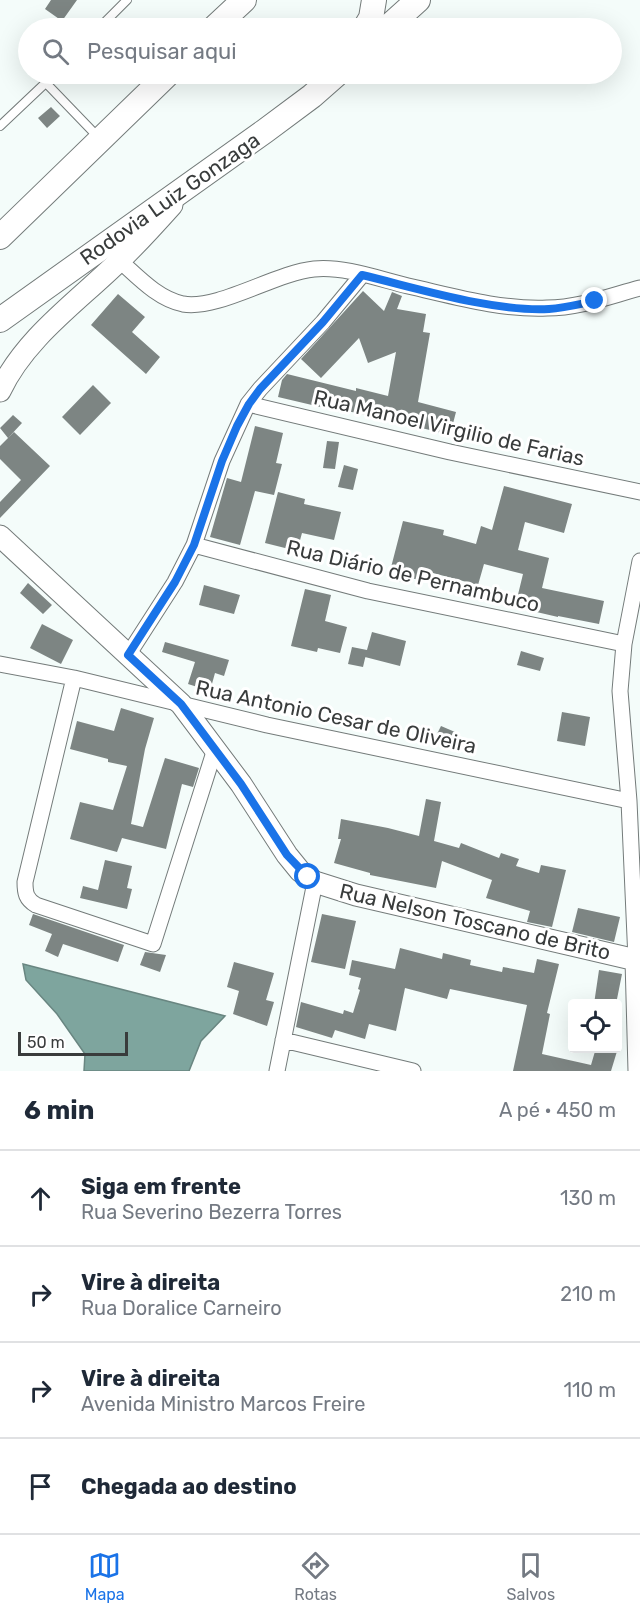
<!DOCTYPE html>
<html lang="pt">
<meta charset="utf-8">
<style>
body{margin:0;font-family:Rubik,sans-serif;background:#f2f2f3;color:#1f2937}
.controls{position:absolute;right:18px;bottom:18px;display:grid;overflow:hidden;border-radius:6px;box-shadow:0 6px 24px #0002}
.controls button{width:54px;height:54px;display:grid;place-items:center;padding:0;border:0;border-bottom:2px solid #e0e1e3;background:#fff;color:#1f2937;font:30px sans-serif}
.scale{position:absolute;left:18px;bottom:15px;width:110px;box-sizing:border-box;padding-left:6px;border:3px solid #393c3c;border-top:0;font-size:16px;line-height:21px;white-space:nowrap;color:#393c3c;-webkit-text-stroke:4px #fff;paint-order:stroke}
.stop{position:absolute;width:18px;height:18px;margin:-14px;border:4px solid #1a73e8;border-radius:50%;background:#fff}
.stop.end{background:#1a73e8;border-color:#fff;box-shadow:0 2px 6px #0008}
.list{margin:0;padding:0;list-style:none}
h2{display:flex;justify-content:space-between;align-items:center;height:78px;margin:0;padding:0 24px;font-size:26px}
h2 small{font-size:20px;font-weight:400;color:#747a83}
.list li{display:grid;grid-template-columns:39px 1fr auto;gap:18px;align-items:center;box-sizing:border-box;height:96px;padding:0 24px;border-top:2px solid #e0e1e3}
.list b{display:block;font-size:22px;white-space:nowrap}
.list p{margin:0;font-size:20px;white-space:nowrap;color:#747a83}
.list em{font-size:20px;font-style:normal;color:#747a83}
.icon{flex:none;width:33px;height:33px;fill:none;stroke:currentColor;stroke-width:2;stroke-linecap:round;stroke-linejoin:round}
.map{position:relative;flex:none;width:640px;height:1071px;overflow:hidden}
.search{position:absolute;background:#fff;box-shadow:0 6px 24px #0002;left:18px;right:18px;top:18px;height:66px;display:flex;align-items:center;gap:15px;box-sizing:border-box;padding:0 21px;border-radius:33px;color:#747a83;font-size:22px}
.sheet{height:462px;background:#fff}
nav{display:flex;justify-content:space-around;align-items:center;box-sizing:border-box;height:84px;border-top:2px solid #e0e1e3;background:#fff;font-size:16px;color:#747a83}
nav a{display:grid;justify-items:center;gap:3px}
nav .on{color:#1a73e8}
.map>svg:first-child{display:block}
.water{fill:#7ea59e;stroke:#698681;stroke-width:1.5}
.building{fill:#7d8583}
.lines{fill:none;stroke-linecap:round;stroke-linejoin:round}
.service-casing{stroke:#747b7a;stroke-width:10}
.minor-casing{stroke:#747b7a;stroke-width:17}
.secondary-casing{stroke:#747b7a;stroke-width:23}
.trunk-casing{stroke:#747b7a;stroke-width:26}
.service{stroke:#fff;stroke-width:8}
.minor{stroke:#fff;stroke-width:15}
.secondary{stroke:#fff;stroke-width:21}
.trunk{stroke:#fff;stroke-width:24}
.route{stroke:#1a73e8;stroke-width:8}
.labels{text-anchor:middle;stroke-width:6;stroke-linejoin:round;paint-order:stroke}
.street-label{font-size:21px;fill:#393c3c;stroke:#fff}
</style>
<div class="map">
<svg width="640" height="1071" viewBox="0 0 640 1071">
<rect width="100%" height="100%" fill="#f4fcfa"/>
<path class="water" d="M23,964l202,52 -24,25 -12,30h-105l1,-17 -28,-40 -31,-34z"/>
<path class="building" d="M51,0h26l-15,21 -17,-12z
M51,107l9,9 -13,12 -9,-10z
M363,291l21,20 8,-19 10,4 -5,13 29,5 -3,18 7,1 -12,69 38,10 -6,23 -69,-17 -34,-7 -1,2 -68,-16 4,-17 5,-6 69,17v-3l32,8 8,-44 -28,11 -9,-25 -38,40 -20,-19z
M118,294l27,23 -13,15 28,25 -14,17 -55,-49z
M93,385l18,18 -31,32 -18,-18z
M13,415l9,8 -14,15 -8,-10z
M255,426l28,7 -7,30 6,1 -8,31 -19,-4 -15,54 -30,-8 17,-59 14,4z
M14,432l36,34 -50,52v-16l21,-22 -21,-21v-13z
M327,441l12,1 -4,27 -12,-1z
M344,465l14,4 -5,21 -15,-3z
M504,486l68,18 -8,29 -39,-11 -7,28 31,8 -7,30 62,13 -5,23 -41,-8v1l-43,-10 8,-33 -39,-10 -6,21 -45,-12 -2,10 -24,-6 -2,6 -17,-4 15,-58 41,9 -1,5 33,9 5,-18 11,4z
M278,492l27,7 -1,5 37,8 -7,28 -32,-7 -5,18 -32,-8z
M28,583l24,22 -9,9 -23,-21z
M204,585l36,10 -6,19 -35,-9z
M305,589l26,6 -6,26 22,6 -7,26 -22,-5 -1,4 -26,-6z
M42,624l31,16 -12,24 -31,-16z
M372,632l34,9 -6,25 -35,-9z
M165,642l64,18 -5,16 -9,-3 -5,18 -22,-7 7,-22 -33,-10z
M352,647l15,3 -4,17 -15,-3z
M521,651l23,7 -4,13 -23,-6z
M121,708l33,10 -9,31 -14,75 12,3 22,-69 34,10 -6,19 -11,-3 -16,65 -44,-11 -5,14 -47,-13 10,-37 33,8 14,-44 -19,-4v-3l-38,-10 7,-28 37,10z
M562,712l28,5 -5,29 -28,-5z
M441,726l14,6 -8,17 -14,-7z
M426,799l15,3 -7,39 25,7 2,-5 38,15 2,-5 18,6 -3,7 23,7 2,-8 25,5 -14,57 -25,-5 3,-11 -44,-13 6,-18 -50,-19 -6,27 -66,-13v-2l-36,-10 7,-24h-3l3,-20 47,9 31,8z
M105,860l27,6 -5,22 5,1 -5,20 -47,-11 3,-12 15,4z
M578,908l42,9 -6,25 -42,-10z
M33,914l91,31 -6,17 -55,-18 -5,13 -13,-6 7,-17 -23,-9z
M322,914l34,7 -11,48 -34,-7z
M400,948l42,11 1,-6 28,7 -1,5 32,7 1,-5 31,6 3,-14 22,5 -12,49 3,1 -8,40 49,11 5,-17h22l-7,23h-98l14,-66 -77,-16 -3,10 -42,-11 -9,43 -27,-7 -4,15 -30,-9 -3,8 -36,-11 5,-25 42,12 1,-4 9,3 7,-23 -2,-1 3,-11 -12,-3 3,-15 43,9z
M145,952l21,3 -6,17 -20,-7z
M234,962l40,11 -8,27 8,2 -7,24 -34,-12 6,-23 -12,-4z
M599,970l23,4 -6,30h-22z"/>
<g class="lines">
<defs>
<path id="service" d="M99,28l28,-28
M46,83l53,55
M0,126l55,-52"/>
<path id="minor" d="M120,261c18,16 38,38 63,43 36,6 92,-31 131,-35 31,-3 65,10 94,17 45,10 92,24 139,22 32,0 63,-12 93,-20
M248,404l202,48 190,40
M194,545l174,46 256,53
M128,655l47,-73 19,-37 28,-84 26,-57 12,-15 63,-67 39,-47
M0,664l74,14 193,47 362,76
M74,678l-49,204c0,11 1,17 11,23l117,39 62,-195
M636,960l-7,-159 -9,-110 4,-47 16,-83
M283,1040l130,31
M277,1071l38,-189"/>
<path id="secondary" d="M0,391c25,-53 77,-89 118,-129 19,-18 37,-38 54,-57
M0,536l181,168 60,80 46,71 13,16 15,11 41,13 280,65 3,111"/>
<path id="trunk" d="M214,28l30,-28
M365,28l6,-10 3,-18
M387,28l31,-28
M0,237l168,-163
M0,320l265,-189 47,-35 25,-22"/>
</defs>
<use href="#service" class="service-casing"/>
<use href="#minor" class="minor-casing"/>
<use href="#secondary" class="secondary-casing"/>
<use href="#trunk" class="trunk-casing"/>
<use href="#service" class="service"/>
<use href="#minor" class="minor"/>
<use href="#secondary" class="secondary"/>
<use href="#trunk" class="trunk"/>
</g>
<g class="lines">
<path class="route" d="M308,877l-21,-22 -46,-71 -60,-80 -53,-49 47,-73 19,-37 28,-84 15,-35 12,-22 11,-15 63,-67 39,-47c55,13 131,37 187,34 15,-1 31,-5 46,-8"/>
</g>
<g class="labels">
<g class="street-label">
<text transform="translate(170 199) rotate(-35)" y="7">Rodovia Luiz Gonzaga</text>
<text transform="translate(449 428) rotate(13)" y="7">Rua Manoel Virgilio de Farias</text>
<text transform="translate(413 576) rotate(13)" y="7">Rua Diário de Pernambuco</text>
<text transform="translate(336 717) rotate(12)" y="7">Rua Antonio Cesar de Oliveira</text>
<text transform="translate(475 922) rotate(13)" y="7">Rua Nelson Toscano de Brito</text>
</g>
</g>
</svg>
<div class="controls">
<button><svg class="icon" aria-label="locate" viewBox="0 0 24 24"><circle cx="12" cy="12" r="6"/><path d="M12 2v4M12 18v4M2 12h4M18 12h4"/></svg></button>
</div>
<div class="scale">50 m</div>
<div class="stop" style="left:308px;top:877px"></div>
<div class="stop end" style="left:595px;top:301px"></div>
<div class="search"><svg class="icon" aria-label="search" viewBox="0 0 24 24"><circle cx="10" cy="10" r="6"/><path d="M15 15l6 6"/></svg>Pesquisar aqui</div>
</div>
<section class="sheet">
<h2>6 min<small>A pé · 450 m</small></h2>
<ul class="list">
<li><svg class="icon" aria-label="ahead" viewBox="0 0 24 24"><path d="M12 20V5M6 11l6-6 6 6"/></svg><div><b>Siga em frente</b><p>Rua Severino Bezerra Torres</p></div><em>130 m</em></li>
<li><svg class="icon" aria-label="right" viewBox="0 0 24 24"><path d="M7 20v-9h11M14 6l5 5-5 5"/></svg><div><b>Vire à direita</b><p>Rua Doralice Carneiro</p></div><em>210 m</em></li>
<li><svg class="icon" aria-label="right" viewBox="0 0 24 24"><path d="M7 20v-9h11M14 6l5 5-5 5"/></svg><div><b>Vire à direita</b><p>Avenida Ministro Marcos Freire</p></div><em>110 m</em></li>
<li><svg class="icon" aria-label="arrive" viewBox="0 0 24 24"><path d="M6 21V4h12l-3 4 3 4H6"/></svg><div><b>Chegada ao destino</b></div></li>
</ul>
</section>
<nav>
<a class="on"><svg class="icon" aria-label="map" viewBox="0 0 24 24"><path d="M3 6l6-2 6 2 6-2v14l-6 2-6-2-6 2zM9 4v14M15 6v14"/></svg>Mapa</a>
<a><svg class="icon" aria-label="directions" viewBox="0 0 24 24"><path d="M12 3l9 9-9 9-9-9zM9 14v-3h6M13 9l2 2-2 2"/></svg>Rotas</a>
<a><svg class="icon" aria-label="saved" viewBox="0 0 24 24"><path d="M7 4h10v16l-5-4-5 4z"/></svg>Salvos</a>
</nav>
